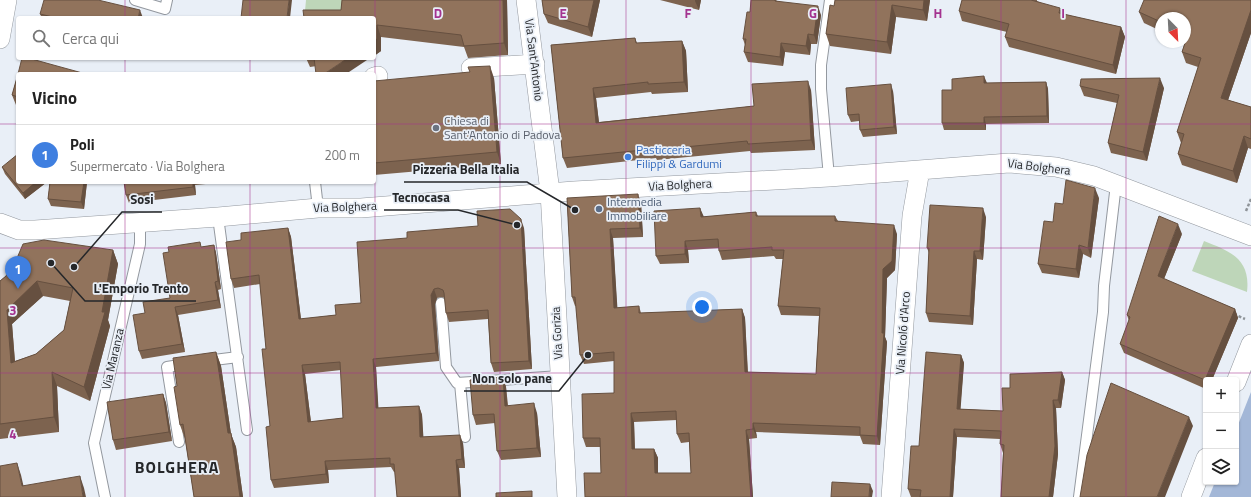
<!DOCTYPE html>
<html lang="it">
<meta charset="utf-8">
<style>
body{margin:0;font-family:"Titillium Web",sans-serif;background:#f6f6f6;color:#222}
.controls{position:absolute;right:12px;bottom:12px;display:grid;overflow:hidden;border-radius:4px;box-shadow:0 1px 3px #0004}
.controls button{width:36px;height:36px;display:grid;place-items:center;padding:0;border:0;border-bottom:1px solid #e0e0e0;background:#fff;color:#222;font:20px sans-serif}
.compass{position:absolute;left:1155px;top:12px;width:36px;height:36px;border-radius:50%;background:#fff;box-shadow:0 1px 3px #0004;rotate:156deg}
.you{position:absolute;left:702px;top:307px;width:14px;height:14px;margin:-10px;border:3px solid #fff;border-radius:50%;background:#1a73e8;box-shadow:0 0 0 6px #1a73e833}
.badge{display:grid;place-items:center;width:26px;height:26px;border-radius:50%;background:#a43390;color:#fff;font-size:13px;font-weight:700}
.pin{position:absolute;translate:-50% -33px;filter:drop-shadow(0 1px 2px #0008)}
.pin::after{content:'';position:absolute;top:21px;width:14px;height:12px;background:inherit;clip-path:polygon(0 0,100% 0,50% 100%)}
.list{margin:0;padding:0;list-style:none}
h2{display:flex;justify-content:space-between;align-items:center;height:52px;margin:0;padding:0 16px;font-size:17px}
h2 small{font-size:13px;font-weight:400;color:#767676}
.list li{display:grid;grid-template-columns:26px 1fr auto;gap:12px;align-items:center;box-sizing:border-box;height:60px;padding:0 16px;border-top:1px solid #e0e0e0}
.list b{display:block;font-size:15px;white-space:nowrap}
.list p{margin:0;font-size:13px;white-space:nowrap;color:#767676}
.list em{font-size:13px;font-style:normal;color:#767676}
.icon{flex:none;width:22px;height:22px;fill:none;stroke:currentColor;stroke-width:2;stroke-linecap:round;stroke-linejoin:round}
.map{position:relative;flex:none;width:1251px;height:497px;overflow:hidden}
.search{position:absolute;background:#fff;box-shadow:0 1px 3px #0004;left:16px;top:16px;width:360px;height:44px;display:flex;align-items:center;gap:10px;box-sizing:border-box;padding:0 14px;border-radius:4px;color:#767676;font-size:15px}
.panel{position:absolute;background:#fff;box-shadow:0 1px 3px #0004;left:16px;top:72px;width:360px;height:112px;border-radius:4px}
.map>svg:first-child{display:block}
.green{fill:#bed6b9}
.water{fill:#a3b7d7}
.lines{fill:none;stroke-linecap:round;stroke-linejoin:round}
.lane-casing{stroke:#93989f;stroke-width:12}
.street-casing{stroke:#93989f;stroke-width:20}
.path{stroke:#8f9499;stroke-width:2.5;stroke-dasharray:3 2;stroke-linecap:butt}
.lane{stroke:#fff;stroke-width:10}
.street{stroke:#fff;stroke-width:19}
.wall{fill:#7d634f;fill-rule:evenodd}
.shaded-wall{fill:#665040}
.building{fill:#91735c;stroke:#665040;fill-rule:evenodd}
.grid{fill:none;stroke:#a43390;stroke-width:1;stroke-opacity:0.55}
.worship-dot{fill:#6b7280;stroke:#e9eff7;stroke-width:1.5}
.shop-dot{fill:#3f7fe0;stroke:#e9eff7;stroke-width:1.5}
.service-dot{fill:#5c6f8a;stroke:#e9eff7;stroke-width:1.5}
.labels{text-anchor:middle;stroke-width:3.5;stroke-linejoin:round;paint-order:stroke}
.street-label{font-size:12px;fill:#25272a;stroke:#e9eff7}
.worship-label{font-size:12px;fill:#5b616d;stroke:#e9eff7;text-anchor:start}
.shop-label{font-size:12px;fill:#366cbe;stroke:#e9eff7;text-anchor:start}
.service-label{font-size:12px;fill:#4e5e75;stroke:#e9eff7;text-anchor:start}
.district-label{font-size:16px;font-weight:bold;letter-spacing:1px;fill:#25272a;stroke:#e9eff7}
.grid-label{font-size:13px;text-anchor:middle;font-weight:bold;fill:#a43390;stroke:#e9eff7;stroke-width:3.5;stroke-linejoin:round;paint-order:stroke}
.leader{fill:none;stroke:#25272a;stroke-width:1.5}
.callout-dot{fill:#25272a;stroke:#e9eff7;stroke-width:1.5}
.callout-label{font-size:13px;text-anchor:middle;font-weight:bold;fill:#25272a;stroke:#e9eff7;stroke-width:3.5;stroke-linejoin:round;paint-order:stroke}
</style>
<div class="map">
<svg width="1251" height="497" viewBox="0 0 1251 497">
<rect width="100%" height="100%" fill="#e9eff7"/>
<path class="green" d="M306,0h39l-1,14 -39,-3z
M1204,241c25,10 47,17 43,51l-55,-21z"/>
<path class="water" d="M1251,392v105h-42l6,-15h21v-52z"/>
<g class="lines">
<defs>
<path id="lane" d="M135,0l30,9 2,-9
M829,177l-8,-88v-24l9,-65
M315,182l3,26
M218,217l29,213
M441,303l5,64 11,16 103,-7
M206,361l32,-4
M460,383l5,54
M179,442l-12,-75 19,-3
M105,497l-11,-54 46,-199v-23
M1079,497l24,-185 1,-26 12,-102"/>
<path id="street" d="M526,0l24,192 17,305
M0,39l7,-39
M471,68l64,-4
M374,77l4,-1
M0,223l19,7h16l183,-13 100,-9h43l213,-17 255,-14 180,-14 47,4 38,9 157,60
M1236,382l15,-38
M891,497l21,-281 8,-46
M1191,497l15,-39"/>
</defs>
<use href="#lane" class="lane-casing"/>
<use href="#street" class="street-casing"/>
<path class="path" d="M1246,211l5,-12
M1234,314l11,5"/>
<use href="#lane" class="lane"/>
<use href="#street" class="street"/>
</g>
<path class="wall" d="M342,0h165l1,55 -40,3 -4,-11 -83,-10v14l-7,5v-38l-33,-8z
M542,0h58l-8,37 -44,-14 -4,-9z
M660,0h41l-2,10z
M751,0h25l1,1 44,14 -4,29h-6l-1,11 -25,-3 -2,14 -35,-4 -4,-10 1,-7 -2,-6 7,-27z
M930,0l-3,21 -31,-4 -5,37 -61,-8 -4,-12 8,-28z
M962,0h75v1l26,13 58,13 4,10 -9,37 -107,-27 -4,-10 2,-5 -45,-11 -3,-10z
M1251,0v33l-23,67 23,7v42l-3,-1 -11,35 -55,-18 -4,-11 3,-11 -4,-11 21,-65 -12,-4 -4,-11 3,-10v-24h-24v13l-17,-8 -5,-11z
M40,14l103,4h-101z
M635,38l2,5 45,-2 4,10 2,41 -36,2 -1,-2 -55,6 3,24 155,-16 57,-16 4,60 -64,3 -1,-2 -93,9 -1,-2 -89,10 -4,-10 -12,-113z
M306,58h64l-60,9z
M18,74v31h-2l-4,-10z
M494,78l7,86 -127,11v-94z
M1046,82l2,7 1,34 -63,1v6h-42l-2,-7 10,-33 35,-7z
M1080,86l84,2 -17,73 -36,-8 -3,-10 9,-40 -33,-7z
M893,91l4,43 -34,3 -3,-7 -1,-9 -8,1 -3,-7z
M2,167l45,15 -22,17 -20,-25z
M50,182h37l-3,27 -33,-3 -3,-7z
M124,182h103l-32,3 1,10 -67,8 -3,-8z
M567,198l74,5 2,34 -30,1 4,70 22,-2 2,7 101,-4 3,9 3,54 68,2 3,-58 -38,-1 -3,-9 5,-47h-7l-2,-3 -52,4 -3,-9v-3l-31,2 1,13 -29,1 -4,-8 44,-48 3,9 53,-5 2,4h77l3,5 59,13 -2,36 -8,8 -2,59 2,5 -7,103 -17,-1 -3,-8 -104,-4 1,6 -8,1 4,58 -152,-24 -1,-26h-14l-3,-9 31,-45v-32l-30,3 -4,-9 -4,-49h-1l-3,-9zM677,420v14l4,9 8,-1 2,31h-33v-15l-4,-9h-19l-1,-27z
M1099,198l-8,60 -8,-4 -4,24 -37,-5 -4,-9 15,-42 10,-18z
M986,217l-3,43 -6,-1 -4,66 -44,-3 -3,-9 3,-60 -2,-5z
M288,228l3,9 10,82 35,-4 25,-12 163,-75 8,141 -38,3 -3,-9 -3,-44 -39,3 -3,-9 -1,-15 -4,-1 -4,1 -2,6 4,57 -63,6 2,41 41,-2 3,9 1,22 40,6 2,25h-6l2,29h-64l-2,-25h-1l-3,-5 -63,3 1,13 -55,5 -3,-8 -1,-54 -4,-77 -6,-65 -26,4 -3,-9 10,-39zM341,370l2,48 -32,4 -6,-48z
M1182,234l-18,45 71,30 3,9 -26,62h-6v9l-82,-36 -4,-9 9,-23 -2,-6z
M214,245l2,8 5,36 -3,1 3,18 -43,7 7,37 -43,7 -3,-8 6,-38 25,-15 32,-51z
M113,250l5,14 -10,56 2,6 -20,75 -33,-15 2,46 -59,7v-158l6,-5zM43,296l27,5 -6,29 -28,24 -21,7 -3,-37z
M216,352l5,14 10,68 5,13 7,50h-49l-9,-58 -5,-14 -3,-39z
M961,355l3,8 -4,46 43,2 7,-23 52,-16 3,8 -4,28h-5l2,46 -5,43h-52l2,-44 -3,-9v-5l-43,-2 -4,60h-42l-3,-8 11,-43z
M503,377l3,10 2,18 29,8 4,44 -40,3 -4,-9 -2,-28 -19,2 -3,-10z
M163,394l3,9 6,38 -56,9 -3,-10z"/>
<path class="shaded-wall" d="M289,0h3l-2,18h-3z
M503,0h4l1,55 -4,-12z
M594,0h6l-8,37 -4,-10z
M695,0h6l-2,10 -4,-9z
M924,0h6l-3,21 -4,-11z
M892,5l4,12 -5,37 -4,-12z
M818,6l3,9 -4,29 -3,-9z
M1060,8l4,9 -5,-4z
M140,10l3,8h-5z
M1251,10v23l-26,76 -4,-11z
M377,25l4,12v14l-7,5v-15z
M1121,27l4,10 -9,37 -3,-9z
M808,34l3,10 -1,11 -4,-9z
M682,41l4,10 2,41 -4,-10z
M781,43l4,9 -2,14 -3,-9z
M348,58h22l-24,16h-22z
M490,66l4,12 7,86 -4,-12z
M984,76l3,7h-3z
M1160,78l4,10 -17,73 -4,-9z
M808,81l3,9 4,60 -4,-10z
M1046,82l2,7 1,34 -2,-7z
M891,84l2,7 4,43 -3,-7z
M593,88l3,10 4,34 -4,-9z
M984,117l2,7v6l-2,-7z
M1244,136l4,12 -11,35 -4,-12z
M36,182h11l-22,17 -2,-6z
M84,182h3l-3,27 -3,-7z
M193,182h1l1,3 1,10 -3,-8z
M1095,188l4,10 -8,60 -3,-10z
M638,194l3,9 2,34 -3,-9z
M700,208l4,9h-3z
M983,208l3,9 -3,43 -3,-9z
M521,219l3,9 8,141 -3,-8z
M1178,224l4,10 -21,52 -3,-10z
M894,225l3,9 -2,36 -8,8 -2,59 2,5 -7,103 -3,-9 5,-103 1,-64z
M288,228l3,9 11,91 -3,-9z
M610,229l3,9 5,79 -4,-9z
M685,241l3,9 1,13 -4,-9z
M214,245l2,8 5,36 -3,-8z
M1079,245l4,9 -4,24 -3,-9z
M113,250l5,14 -10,56 2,6 -20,75 -6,-14 18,-75z
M974,251l3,8 -4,66 -3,-9z
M37,281l6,15 -31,28 4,53 -5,-14 -4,-53z
M215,282l3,8 3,18 -3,-8z
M434,289l3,9 -2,6 4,57 -3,-8 -5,-58z
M175,307l3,8 7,37 -3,-8z
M742,309l3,9 3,63 -3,-9z
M1235,309l3,9 -26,62h-6v3l-1,-3z
M216,352l5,14 10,68 5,13 7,50h-3l-12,-64z
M961,355l3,8 -4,54 -3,-8z
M373,359l3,8 3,50 -3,-9z
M302,365l3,9 7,57 -4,-9z
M52,372l5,14 2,46 -5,-15z
M1062,372l3,8 -4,28 -3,-8z
M503,377l3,10 2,28 -3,-9z
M163,394l3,9 6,38 -3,-9z
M1053,400l3,8 2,46 -5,43h-4z
M534,403l3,10 4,44 -4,-9z
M419,406l3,9 2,31 -4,-9z
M631,413l3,9 1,36 -3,-9z
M1189,417l4,9 -28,71h-8z
M753,423l3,9 1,6 -4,-9z
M954,429l3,8 -4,60h-3z
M746,430l3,9 4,58h-2z
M460,435l3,8 2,25 -3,-9z
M654,449l4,9v24l-3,-9z
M456,460l3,8 2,29h-2z
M325,461l3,9 1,13 -3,-9z
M17,463l4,12 5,22 -4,-11z
M80,476l4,12 2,9h-3z
M870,484l3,7 -1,6h-3z"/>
<path class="building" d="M44,0h54l42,10 -2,8h-81l-17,-4z
M243,0h46l-2,18h-46z
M342,0h161l1,43 -40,3 -3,-11 -84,-10v14l-3,2v-23h-70l-1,-8h38z
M542,0h52l-6,27 -44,-13z
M751,0h24v1l43,5 -4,29 -6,-1 -2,12 -25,-3 -1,14 -36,-5 2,-13h-3l4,-27h3z
M835,0h89l-1,10 -31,-5 -5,37 -61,-8 4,-29 4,1z
M962,0h69l29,8 -1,5 62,14 -8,38 -108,-28 4,-13 -50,-13z
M1144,0h107v10l-30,88 30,9v32l-7,-3 -11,35 -55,-17 6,-20 -7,-2 24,-74 -19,-6 6,-18 -3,-2v-14h-24v4l-22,-10z
M635,38l1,5 46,-2 2,41 -36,2v-2l-55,6 3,35 158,-17 -2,-22 56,-3 3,59 -63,4 -1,-3 -94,9v-1l-90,9 -12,-113z
M22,58h6l58,16h-68z
M314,58h34l-24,16h-8z
M490,66l7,86 -123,11v-82l96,-9 -2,-5z
M18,74v23l-6,-2z
M984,76v7l62,-1 1,34 -63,1v6h-42v-33h10v-11z
M1160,78l-17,74 -35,-9 11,-48 -39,-9 1,-7z
M891,84l3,43 -34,3 -1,-16 -11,1 -2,-27z
M18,154v28h18l-13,11 -21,-26z
M1066,180l29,8 -7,60 -9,-3 -3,24 -38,-5 6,-43 9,1 2,-19 8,1z
M50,182h34l-3,20 -33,-3z
M124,182h69v5l-67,8z
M638,194l2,34 -30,1 4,79 25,-2v7l103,-4 3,63 71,2 4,-66 -42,-2 6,-56h-12v-3l-53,4 -1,-12 -33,2v13l-29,2 -2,-45 46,-3 1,9 55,-5v4h79v5l59,4 -2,36 -9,8 -1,64h2l-7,103 -17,-1v-8l-107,-4v6l-7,1 5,67h-166l-1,-24h17l-1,-35h-17l-1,-44 32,-1v-41l-34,3 -5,-58h-3l-5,-99zM676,411l1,23 12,-1 2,40h-36l-1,-24h-22l-1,-36z
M930,205l53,3 -3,43h-6l-4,65 -44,-3 3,-65h-2z
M510,209l11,10 8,142 -38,2 -3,-53 -42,3 -2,-20 -1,-3 -5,-2 -4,1 -3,6 5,58 -63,6 3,49 43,-2 1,31 40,-2 2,24 -6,1 3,37h-62l-3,-33h-4v-6l-65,3 1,13 -55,6 -5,-53 4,-1 -8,-77h4l-7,-74 -28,4 -5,-37 15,-2v-7l47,-5 11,91 37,-4 -1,-10 26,-2 -4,-61 50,-4v-6l71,-6 -1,-15zM340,362l3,56 -35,4 -6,-57z
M1159,216l19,8 -20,52 77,33 -30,71 -85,-36 10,-27 -3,-2z
M44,240l69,10 -11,62h3l-21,75 -32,-15 2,45 -54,7v-143l6,-5 9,-13 8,-19zM37,281l36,7 -9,42 -28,24 -25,9 -4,-53z
M200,242l1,5 13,-2 4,36 -3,1 3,18 -43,7 7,37 -43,7 -6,-36 12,-2 -2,-11 27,-4 -7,-45 6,-1 -1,-5z
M216,352l12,81h3l9,64h-46l-11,-73 -3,1 -6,-38 3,-1 -4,-28z
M926,352l35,3 -4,54 46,2 -1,-23h8v-14l52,-2 -4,28h-5l2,46 -6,51h-48l3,-52 -4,-1 1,-13 -47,-2 -4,68h-30l1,-7 -13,-1 3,-43h8z
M503,377l2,29 29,-3 3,45 -40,3 -3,-37 -21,1 -3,-35z
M1111,383l78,34 -32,80h-77l7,-42z
M163,394l6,38 -56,8 -6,-38z
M17,463l5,23 58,-10 3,21h-83v-31z
M832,482l38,2 -1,13h-38z
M532,491v6h-36v-4z"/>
<path class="grid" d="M125,0v18M250,0v18M375,0v497M500,0v497M626,0v497M751,0v497M876,0v497M1001,0v497M1126,0v497M125,58v16M250,58v16M0,124h18M374,124h877M125,182v315M250,182v315M0,248h1251M0,373h1251"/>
<circle class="worship-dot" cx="436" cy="128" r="4"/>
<circle class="shop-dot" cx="628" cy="157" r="4"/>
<circle class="service-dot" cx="599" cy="209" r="4"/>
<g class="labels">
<g class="street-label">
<text transform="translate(534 60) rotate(83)" y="4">Via Sant'Antonio</text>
<text transform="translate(1039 167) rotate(7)" y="4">Via Bolghera</text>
<text transform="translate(680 185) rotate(-3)" y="4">Via Bolghera</text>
<text transform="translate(345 207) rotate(-2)" y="4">Via Bolghera</text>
<text transform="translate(557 333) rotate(-93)" y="4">Via Gorizia</text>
<text transform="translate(903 333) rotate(-86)" y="4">Via Nicoló d'Arco</text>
<text transform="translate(113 359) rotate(-77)" y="4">Via Maranza</text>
</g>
<g class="worship-label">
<text x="444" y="125">Chiesa di<tspan x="444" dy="14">Sant'Antonio di Padova</tspan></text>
</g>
<g class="shop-label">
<text x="636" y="154">Pasticceria<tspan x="636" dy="14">Filippi &amp; Gardumi</tspan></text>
</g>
<g class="service-label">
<text x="607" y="206">Intermedia<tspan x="607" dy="14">Immobiliare</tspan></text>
</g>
<g class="district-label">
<text x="177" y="473">BOLGHERA</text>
</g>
</g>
<g class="grid-label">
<text x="438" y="18">D</text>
<text x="563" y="18">E</text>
<text x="688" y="18">F</text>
<text x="813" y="18">G</text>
<text x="938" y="18">H</text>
<text x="1063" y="18">I</text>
<text x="13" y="315">3</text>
<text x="13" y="439">4</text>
</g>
<path class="leader" d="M575 210L527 182H404M517 225L458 210H384M74 267L122 212H162M51 263L85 301H196M588 355L559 391H464"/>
<g class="callout-dot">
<circle cx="575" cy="210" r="4"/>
<circle cx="517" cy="225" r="4"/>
<circle cx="74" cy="267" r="4"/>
<circle cx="51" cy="263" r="4"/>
<circle cx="588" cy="355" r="4"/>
</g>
<g class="callout-label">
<text x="466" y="174">Pizzeria Bella Italia</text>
<text x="421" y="202">Tecnocasa</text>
<text x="142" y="204">Sosi</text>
<text x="141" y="293">L'Emporio Trento</text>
<text x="512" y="383">Non solo pane</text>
</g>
</svg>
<div class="controls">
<button>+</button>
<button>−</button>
<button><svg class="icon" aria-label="layers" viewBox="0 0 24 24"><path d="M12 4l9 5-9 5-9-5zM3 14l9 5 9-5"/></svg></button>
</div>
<svg class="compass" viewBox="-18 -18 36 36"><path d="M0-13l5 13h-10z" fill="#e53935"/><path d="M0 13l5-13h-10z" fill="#767676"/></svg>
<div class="you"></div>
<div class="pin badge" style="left:18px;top:289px;background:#3f7fe0">1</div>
<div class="search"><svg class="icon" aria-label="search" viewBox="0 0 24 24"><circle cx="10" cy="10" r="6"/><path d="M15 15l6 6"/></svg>Cerca qui</div>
<section class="panel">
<h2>Vicino<small></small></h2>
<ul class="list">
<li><span class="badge" style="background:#3f7fe0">1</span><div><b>Poli</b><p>Supermercato · Via Bolghera</p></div><em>200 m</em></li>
</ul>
</section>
</div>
